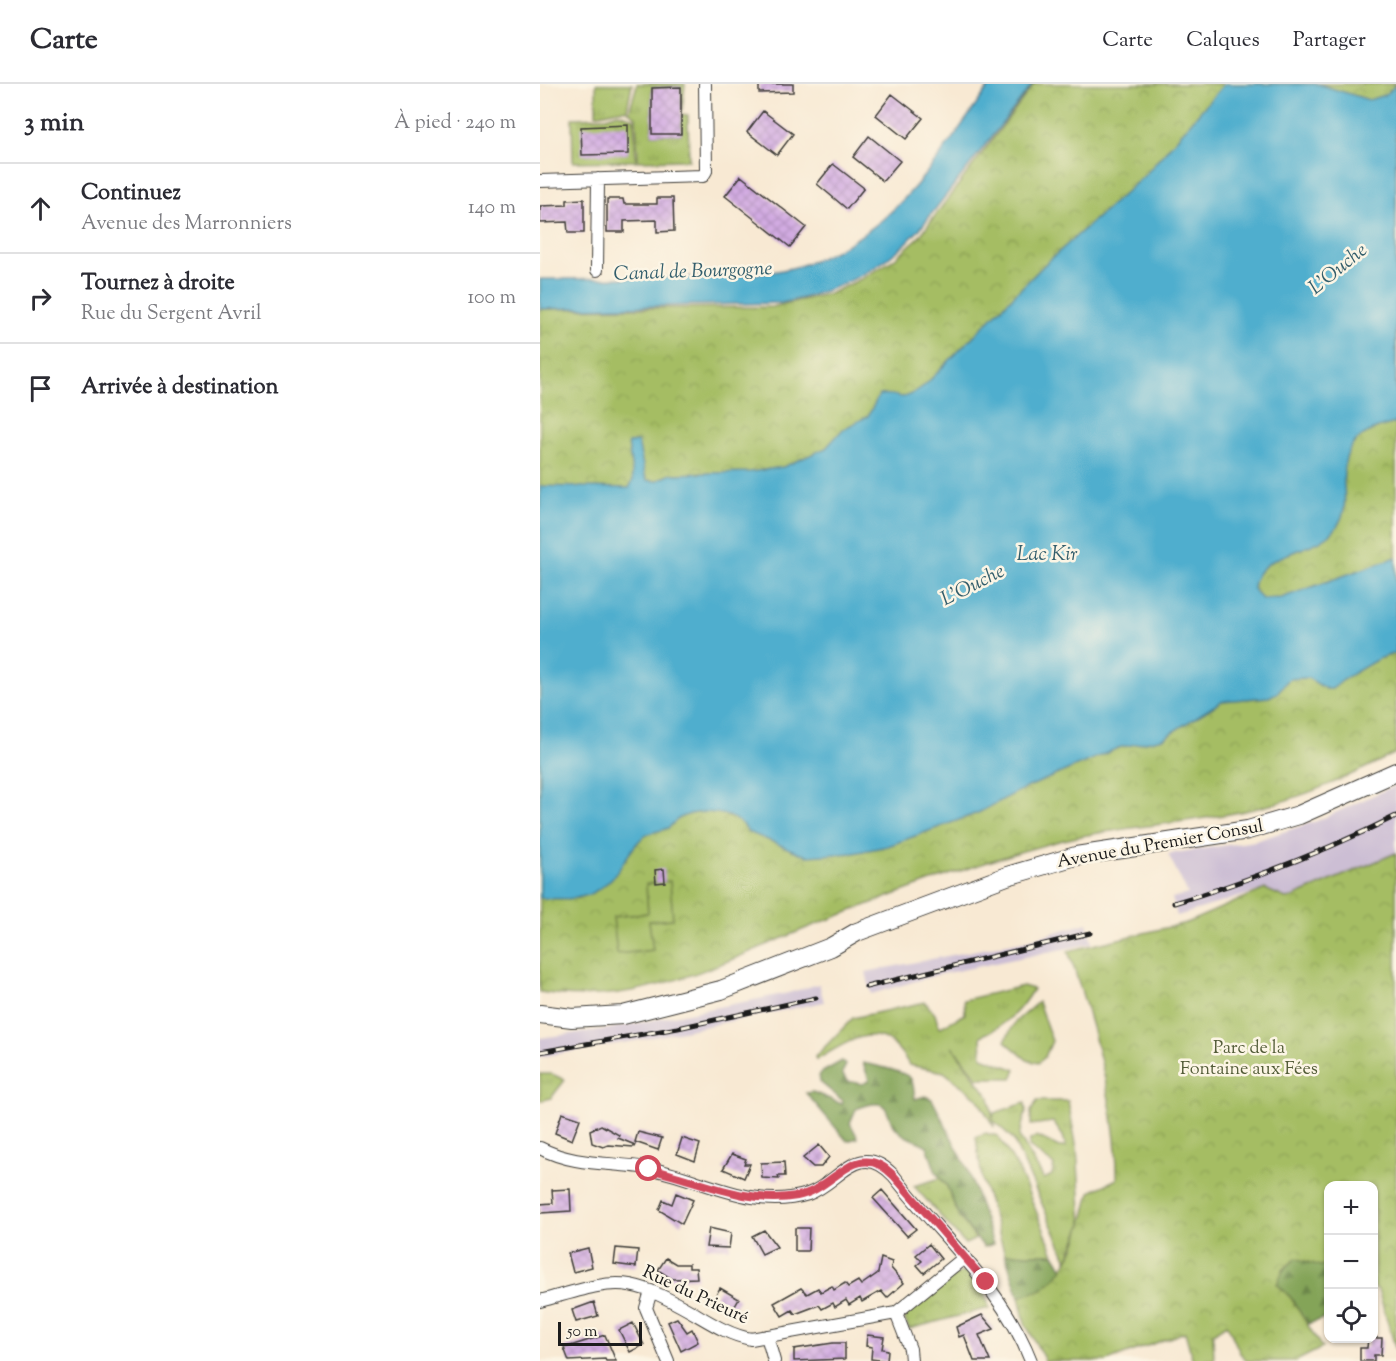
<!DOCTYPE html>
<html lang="fr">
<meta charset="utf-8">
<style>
body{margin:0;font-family:"Sorts Mill Goudy",serif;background:#f2f2f3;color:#2b2b33}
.controls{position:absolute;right:18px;bottom:18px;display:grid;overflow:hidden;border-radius:12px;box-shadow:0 2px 4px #0004}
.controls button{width:54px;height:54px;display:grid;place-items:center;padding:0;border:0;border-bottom:2px solid #e1e1e2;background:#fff;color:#2b2b33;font:30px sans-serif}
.scale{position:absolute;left:18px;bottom:15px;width:84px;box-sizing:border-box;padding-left:6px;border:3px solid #1c1c1c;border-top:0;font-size:16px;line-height:21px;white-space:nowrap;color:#1c1c1c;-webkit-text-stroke:4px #fcf5e5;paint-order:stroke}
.stop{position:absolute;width:18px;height:18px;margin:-14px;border:4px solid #d1495b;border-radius:50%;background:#fff}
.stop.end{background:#d1495b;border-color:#fff;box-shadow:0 2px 6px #0008}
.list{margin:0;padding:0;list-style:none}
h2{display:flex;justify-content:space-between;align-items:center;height:78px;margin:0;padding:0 24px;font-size:26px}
h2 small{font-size:20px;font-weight:400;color:#7c7c81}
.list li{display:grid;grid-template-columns:39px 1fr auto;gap:18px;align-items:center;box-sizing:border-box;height:90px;padding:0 24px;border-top:2px solid #e1e1e2}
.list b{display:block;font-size:22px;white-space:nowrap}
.list p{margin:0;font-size:20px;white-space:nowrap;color:#7c7c81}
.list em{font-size:20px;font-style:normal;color:#7c7c81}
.icon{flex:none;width:33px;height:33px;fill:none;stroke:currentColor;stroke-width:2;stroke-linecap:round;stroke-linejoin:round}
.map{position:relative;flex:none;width:856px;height:1277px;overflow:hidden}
header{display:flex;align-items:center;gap:36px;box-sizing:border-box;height:84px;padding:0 30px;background:#fff;border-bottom:2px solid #e1e1e2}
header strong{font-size:28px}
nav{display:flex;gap:33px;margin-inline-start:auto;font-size:21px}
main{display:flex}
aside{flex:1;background:#fff}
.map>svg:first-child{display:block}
.railway{fill:#ccbed4}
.grass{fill:url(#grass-tufts);stroke:#606c40;stroke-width:1.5}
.forest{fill:url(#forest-firs);stroke:#50603a;stroke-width:1.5}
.park{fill:url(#park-crowns);stroke:#606c40;stroke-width:1.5}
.pitch{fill:#a5bd63;stroke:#606c40;stroke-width:1.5}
.water{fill:#4faece;stroke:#366575;stroke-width:1.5}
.building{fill:url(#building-cross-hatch)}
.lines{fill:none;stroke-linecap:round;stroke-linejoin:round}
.street-casing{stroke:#3d3b37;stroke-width:14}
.primary-casing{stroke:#3d3b37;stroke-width:20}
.street{stroke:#fff;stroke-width:12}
.primary{stroke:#fff;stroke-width:18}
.rail-casing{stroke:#1c1c1c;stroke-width:5}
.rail{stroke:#fcf5e5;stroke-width:3;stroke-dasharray:9;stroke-linecap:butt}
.route{stroke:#d1495b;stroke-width:8}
.labels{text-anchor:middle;stroke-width:5;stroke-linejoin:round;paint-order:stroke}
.street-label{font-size:18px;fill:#1c1c1c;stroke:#fcf5e5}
.park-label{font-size:18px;fill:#535c38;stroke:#fcf5e5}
.water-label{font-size:20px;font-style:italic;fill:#335e6c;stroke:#fcf5e5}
</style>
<header>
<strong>Carte</strong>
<nav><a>Carte</a><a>Calques</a><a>Partager</a></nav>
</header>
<main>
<aside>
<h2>3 min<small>À pied · 240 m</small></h2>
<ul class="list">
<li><svg class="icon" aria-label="ahead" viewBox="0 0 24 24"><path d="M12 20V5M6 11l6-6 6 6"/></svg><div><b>Continuez</b><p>Avenue des Marronniers</p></div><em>140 m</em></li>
<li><svg class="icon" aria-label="right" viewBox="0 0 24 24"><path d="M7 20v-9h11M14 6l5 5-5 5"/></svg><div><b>Tournez à droite</b><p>Rue du Sergent Avril</p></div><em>100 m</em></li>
<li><svg class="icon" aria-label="arrive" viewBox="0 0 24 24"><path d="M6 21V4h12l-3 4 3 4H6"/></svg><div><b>Arrivée à destination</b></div></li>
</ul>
</aside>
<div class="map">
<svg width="856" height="1277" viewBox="0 0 856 1277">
<defs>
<pattern id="grass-tufts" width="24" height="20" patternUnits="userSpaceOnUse" patternTransform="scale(1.5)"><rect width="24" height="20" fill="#a5bd63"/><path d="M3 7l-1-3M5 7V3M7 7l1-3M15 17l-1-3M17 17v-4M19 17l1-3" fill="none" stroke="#8da255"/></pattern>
<pattern id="forest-firs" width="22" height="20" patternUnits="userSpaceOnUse" patternTransform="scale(1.5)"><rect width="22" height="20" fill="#84a459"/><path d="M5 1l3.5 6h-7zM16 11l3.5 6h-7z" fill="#6b8549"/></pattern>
<pattern id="park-crowns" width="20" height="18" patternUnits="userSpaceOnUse" patternTransform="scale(1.5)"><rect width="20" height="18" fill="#a5bd63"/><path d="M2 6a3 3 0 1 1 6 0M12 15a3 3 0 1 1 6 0" fill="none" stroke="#8da255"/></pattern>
<pattern id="building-cross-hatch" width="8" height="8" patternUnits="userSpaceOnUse" patternTransform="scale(1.5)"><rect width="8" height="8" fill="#d2abe2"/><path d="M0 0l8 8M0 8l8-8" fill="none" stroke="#b493c1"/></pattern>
</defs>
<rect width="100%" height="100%" fill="#fcf5e5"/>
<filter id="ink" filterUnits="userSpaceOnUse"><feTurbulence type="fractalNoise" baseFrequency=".0167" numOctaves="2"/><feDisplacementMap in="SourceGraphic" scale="12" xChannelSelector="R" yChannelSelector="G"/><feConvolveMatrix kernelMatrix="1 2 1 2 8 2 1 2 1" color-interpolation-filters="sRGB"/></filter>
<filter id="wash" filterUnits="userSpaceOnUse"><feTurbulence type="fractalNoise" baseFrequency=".008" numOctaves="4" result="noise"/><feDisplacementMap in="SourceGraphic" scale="24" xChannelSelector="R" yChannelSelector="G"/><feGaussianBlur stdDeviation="1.35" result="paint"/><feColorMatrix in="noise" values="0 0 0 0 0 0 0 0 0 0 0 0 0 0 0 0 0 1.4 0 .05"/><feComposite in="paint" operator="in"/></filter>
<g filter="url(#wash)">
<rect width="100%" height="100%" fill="#f8e9d3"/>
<path class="railway" d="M856,701v68l-108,46 -23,-10 -88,27 -5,-18 16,-4 -20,-40 87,-13 62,-20z
M547,839l5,20 -155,32 -66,19 -5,-22 162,-32z
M279,900l5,18 -190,39 -94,16v-19l68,-9 180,-36z"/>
<path class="grass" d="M56,0h36l-5,26c-11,-2 -19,4 -31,4z
M97,0h48l-3,27 -2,-24 -28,1v46h29v-20l7,1 1,45 -51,1 -2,-44 -7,-5z
M78,29l16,5 2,43 -63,1 -1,-44 34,-1z
M483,902l10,3c-13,22 -28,37 -52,47l1,21 34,13 -4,8h-34l-26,-32 37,51 4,22 1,-6 31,-10 1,9 -7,24 25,43 8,-4 2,-10 -25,-18 1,-7 7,-4 22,11h7l-3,-11 -10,-14 -22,3v-14l6,-10h31l9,48 5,76 -15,35 -54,-121 -20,-19 1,7 -17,-29 -33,-26 -35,-7c-27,-49 -56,-26 -93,-5l-1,-3 38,-39 72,-16 10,12 4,14 26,-14 -1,-14z
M498,918l14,39 -7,16 -7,6 -11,-3 -22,-19 10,-19z
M0,990h12l13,6 -14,18 -11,3z
M445,1049l13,3 21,34 35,84h-49l-23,-75 -6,-42z
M400,1094l7,8 11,29 18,24 -11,5 -51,-58z"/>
<path class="forest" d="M302,977l4,4 -4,8 5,8 16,3 6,-4 -6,-17c10,2 43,8 48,16 3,5 3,14 4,20l10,-3 7,3 36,71 25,74 -9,3 -26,-32 -11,-29 -11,-13 -9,-27c-8,-5 -19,-7 -26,-13 -21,-16 -4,-40 -45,-24l-6,14 8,15 -11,3 -41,-48 7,-1 29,12 1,-3 -23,-19 -1,-8z
M465,1170h49l12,20 -7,49 -40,-26z
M756,1174l23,7 9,-1v53l-21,7 -16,-26 -14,-14 6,-14z"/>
<path class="park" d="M494,0h362v669c-44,22 -90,44 -138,55 -69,17 -141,17 -210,36 -74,20 -147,48 -218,75 -94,35 -186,92 -290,73v-683l232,-2 59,-14 32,-15 30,-18 26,-23z
M856,769v497l-18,-60 -4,-3v-101h-46v78l-8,2 -24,-8 -13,12 -6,14 14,14 31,50 -26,13h-49l-7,-8 -13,-29 -14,9 1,28h-21l-8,-29 -78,29h-62l-20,-38 -6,-26c8,-3 19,-5 26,-10 29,-20 37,-63 45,-95l27,-13c1,-68 -26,-163 -49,-228l118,-28 79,-34 23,10z
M426,1187c16,7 20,23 23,37l-80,21 -4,-9 1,-6 44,-38z"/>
<path class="pitch" d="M130,797l3,38 -24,2 4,29 -36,4 -4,-37 35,-4 -2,-29z"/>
<path class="water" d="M451,0h42l-114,146c-36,41 -84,62 -137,73l-242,6v-30c55,-1 110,0 164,-3 35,-1 72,-1 104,-13 27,-10 53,-26 75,-44 41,-35 76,-91 108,-135z
M684,0h94l51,16 18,-6 9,-10v339c-37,8 -55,22 -52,62 1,15 2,27 -6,40 -17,30 -83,24 -85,64l9,10 19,-1 115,-41v96l-18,6 -31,18 -15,12h-6l-18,-11 -19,1 -12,14 -8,4 -47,4 -59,37 -45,10 -101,44 -39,21 -90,33 -34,7 -47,3 -59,-24c-12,-21 -49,-25 -70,-13 -4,2 -6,7 -10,9 -11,5 -19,2 -29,13 -17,19 -20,37 -45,51 -15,9 -37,7 -54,6v-412l89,2 4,-8 -5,-37 10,-1 7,33 2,5 9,1 15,-7 79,-2 33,-5 43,-19 17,-19 25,-13 11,-21c25,-4 16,12 46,-10l119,-120 101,-90z"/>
<g id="blocks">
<path class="building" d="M219,0h34v8l-34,1z
M141,3v47h-29v-46z
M352,10l31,24 -17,21 -30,-24z
M223,27l30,23 -16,21 -30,-23z
M88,41v29l-46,1 -1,-28z
M329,52l31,25 -17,20 -30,-24z
M293,80l31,24 -17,21 -30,-25z
M201,92l65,51 -16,20 -65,-51z
M117,114h16l1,33 -17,1v-12l-33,1v11h-17v-33h16l1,5h33z
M44,115v34h-16l-1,-11 -27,1v-17l27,-1v-5z
M124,785l1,13 -9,1 -1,-13z
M22,1029l18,6 -8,21 -17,-7z
M61,1041l18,10 -1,3 17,7 -1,2 -26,-2 -5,2 -11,-4 -2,-13z
M98,1048l24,6 -4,12 -23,-8z
M142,1054l18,6 -5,17 -18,-7z
M279,1061l10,12 -8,10h-8l-10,-9z
M192,1070l14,5 -2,5h6l-6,14 -21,-9z
M244,1078l1,14h-7l1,3 -17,-1 -1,-15z
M30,1105l1,22 -30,2 -1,-9 13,-1 -1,-13z
M342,1106l34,39 -9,7 -34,-38z
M136,1109l17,7 -11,24 -23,-14 4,-10 9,4z
M169,1144l22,5 -2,15 -23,-1z
M255,1144h14l-1,23h-13z
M224,1146l13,17 -15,7 -10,-18z
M389,1160l12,15 -17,14 -7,-8 5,-4 -6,-6z
M48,1164l4,19 -19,5 -5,-19z
M76,1164l22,2 -2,17 -22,-3z
M126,1174l10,6h13v4h7l1,10 -25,1 -14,-9z
M341,1174l11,4 -1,6 13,15 -17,15 -6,-7 -19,11 -2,-4 -11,7 -3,-5 -11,7 -2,-4 -11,6 -3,-4 -24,9 -3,-4 -10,6 -8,-13 27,-15 6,6 11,-6 3,4 11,-6 2,4 11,-7 3,4 10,-6 3,4 17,-12z
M180,1204l19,11 -8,14 -19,-11z
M54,1218l4,14 -22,6 -4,-12z
M442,1231l12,14 -15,6 11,26h-16l-10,-26 -5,2 -3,-10z
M137,1234l10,14 5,-3 6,13 -17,9 -13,-29z
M93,1239l11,22 -14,7 -11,-22z
M65,1251l11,26h-10l-1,-2 -36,2 -5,-13z
M327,1251l17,2 -2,12 6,1 -1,11 -16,-2 1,-12 -6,-1z
M828,1254h14l-1,17h-7v6h-14v-13h7z
M293,1259h12v16l-51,2v-12z"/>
</g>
</g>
<g filter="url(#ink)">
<use href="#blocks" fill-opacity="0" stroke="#3d3b37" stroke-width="1.5"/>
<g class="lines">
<defs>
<path id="street" d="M0,97l163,-5 3,-5 -1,-87
M57,186l1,-91
M0,1064c34,18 70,14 107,20 53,9 105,44 161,26 32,-11 50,-56 86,-18 47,61 108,110 137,185
M111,1207l-5,17 22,53
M0,1217c75,-20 82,-29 152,11 19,11 37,23 59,27l145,-26 69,-56
M356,1229l14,36 1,12
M227,1252l7,25"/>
<path id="primary" d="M0,930l32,4 51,-3 98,-25 110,-43 26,-15 150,-56 69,-20 172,-26 51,-15 97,-43"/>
</defs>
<use href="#street" class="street-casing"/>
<use href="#primary" class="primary-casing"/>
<use href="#street" class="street"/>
<use href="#primary" class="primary"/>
<defs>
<path id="rail" d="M634,819c77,-23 150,-51 222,-87
M326,903l224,-54
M0,968l138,-24 138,-30"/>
</defs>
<use href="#rail" class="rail-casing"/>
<use href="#rail" class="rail"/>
</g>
</g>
<g class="lines" filter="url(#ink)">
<path class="route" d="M109,1085c50,11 96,36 148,27 38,-6 59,-60 97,-20l92,106"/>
</g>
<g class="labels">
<g class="street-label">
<text transform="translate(620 759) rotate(-10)" y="6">Avenue du Premier Consul</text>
<text transform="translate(156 1210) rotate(25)" y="6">Rue du Prieuré</text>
</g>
<g class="park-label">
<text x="709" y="969">Parc de la<tspan x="709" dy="21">Fontaine aux Fées</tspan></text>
</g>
<g class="water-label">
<text transform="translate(797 184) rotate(-39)" y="7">L'Ouche</text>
<text transform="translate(153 186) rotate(-2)" y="7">Canal de Bourgogne</text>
<text x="507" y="476">Lac Kir</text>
<text transform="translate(432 500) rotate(-27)" y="7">L'Ouche</text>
</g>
</g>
</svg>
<div class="controls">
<button>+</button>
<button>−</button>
<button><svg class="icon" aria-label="locate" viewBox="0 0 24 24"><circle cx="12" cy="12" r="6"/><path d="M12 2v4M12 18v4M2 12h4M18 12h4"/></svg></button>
</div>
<div class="scale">50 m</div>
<div class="stop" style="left:109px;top:1085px"></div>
<div class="stop end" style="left:446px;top:1198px"></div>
</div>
</main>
